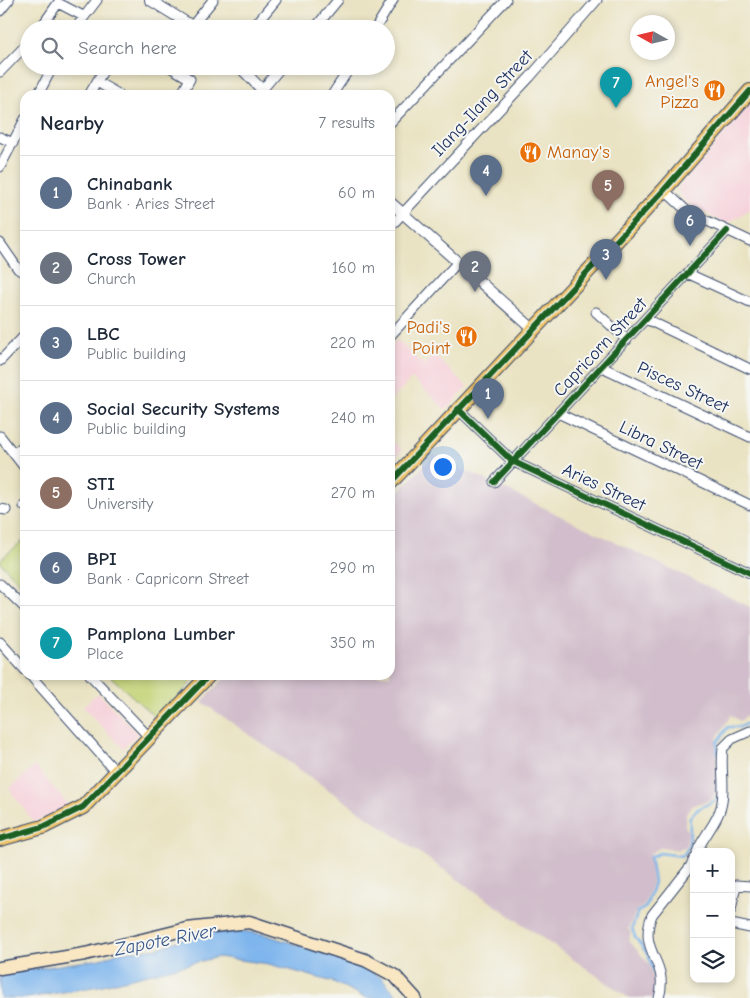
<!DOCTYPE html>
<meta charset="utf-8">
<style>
body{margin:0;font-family:"Comic Neue",sans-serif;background:#f6f6f7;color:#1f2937}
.controls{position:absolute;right:15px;bottom:15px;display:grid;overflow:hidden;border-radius:10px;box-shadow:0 2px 8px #0003}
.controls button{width:45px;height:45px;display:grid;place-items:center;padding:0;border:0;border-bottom:1px solid #e0e1e3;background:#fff;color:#1f2937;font:25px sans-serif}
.compass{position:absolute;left:630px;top:15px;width:45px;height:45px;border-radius:50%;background:#fff;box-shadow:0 2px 8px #0003;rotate:278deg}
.you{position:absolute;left:442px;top:466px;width:18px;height:18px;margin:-12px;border:4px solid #fff;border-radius:50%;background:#1a73e8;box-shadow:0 0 0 8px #1a73e833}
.badge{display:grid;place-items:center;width:32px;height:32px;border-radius:50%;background:#1a73e8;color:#fff;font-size:16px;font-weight:700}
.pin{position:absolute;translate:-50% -41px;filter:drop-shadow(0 1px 2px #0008)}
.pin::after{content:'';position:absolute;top:26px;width:18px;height:15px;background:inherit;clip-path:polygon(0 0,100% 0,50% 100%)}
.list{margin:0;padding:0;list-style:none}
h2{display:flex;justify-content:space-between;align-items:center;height:65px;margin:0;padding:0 20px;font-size:21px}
h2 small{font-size:16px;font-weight:400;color:#747a83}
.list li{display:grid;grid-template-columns:32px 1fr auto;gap:15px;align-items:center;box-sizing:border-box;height:75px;padding:0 20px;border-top:1px solid #e0e1e3}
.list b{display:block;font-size:19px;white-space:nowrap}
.list p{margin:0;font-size:16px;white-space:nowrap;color:#747a83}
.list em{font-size:16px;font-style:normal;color:#747a83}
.icon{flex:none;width:28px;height:28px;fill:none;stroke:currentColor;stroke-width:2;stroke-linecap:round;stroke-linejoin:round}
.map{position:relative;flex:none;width:750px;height:998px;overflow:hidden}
.search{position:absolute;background:#fff;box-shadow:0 2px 8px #0003;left:20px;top:20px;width:375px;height:55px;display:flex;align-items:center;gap:12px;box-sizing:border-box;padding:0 18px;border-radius:28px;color:#747a83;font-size:19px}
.panel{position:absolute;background:#fff;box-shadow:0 2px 8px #0003;left:20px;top:90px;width:375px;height:590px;border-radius:15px}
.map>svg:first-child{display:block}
.built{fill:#f6cfd9}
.industrial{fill:#d1bdcb}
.green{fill:#c3d375;stroke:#6f816a}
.water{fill:#7eb5ed;stroke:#4c72a6}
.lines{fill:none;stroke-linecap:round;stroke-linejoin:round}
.stream{stroke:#7eb5ed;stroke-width:2.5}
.minor-casing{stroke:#3a4a6d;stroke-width:11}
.tertiary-casing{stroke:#3a4a6d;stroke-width:12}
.secondary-casing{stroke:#3a4a6d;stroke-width:15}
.trunk-casing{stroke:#3a4a6d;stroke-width:16}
.minor{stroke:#fff;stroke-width:9}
.tertiary{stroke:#fff;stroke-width:10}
.secondary{stroke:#f9e7c3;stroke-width:12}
.trunk{stroke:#f0c469;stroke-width:14}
.cycleway-casing{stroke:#f6f6f2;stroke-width:9}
.cycleway{stroke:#1b5e20;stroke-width:6}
.labels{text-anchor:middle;stroke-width:4;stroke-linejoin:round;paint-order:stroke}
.food-label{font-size:18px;fill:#c56008;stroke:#f6f6f2;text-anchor:end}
.street-label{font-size:18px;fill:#1b2f5e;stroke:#f6f6f2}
.water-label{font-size:19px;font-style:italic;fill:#395789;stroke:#f6f6f2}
</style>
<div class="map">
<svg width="750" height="998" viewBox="0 0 750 998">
<rect width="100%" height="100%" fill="#f6f6f2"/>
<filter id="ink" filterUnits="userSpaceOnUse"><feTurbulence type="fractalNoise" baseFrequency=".02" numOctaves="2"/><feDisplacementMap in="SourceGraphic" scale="10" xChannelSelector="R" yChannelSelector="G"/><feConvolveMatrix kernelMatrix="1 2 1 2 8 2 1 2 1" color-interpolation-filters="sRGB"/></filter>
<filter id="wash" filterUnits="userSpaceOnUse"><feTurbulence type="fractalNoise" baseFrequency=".0096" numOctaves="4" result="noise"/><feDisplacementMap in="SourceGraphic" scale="20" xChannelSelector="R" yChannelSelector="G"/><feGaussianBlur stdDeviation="1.12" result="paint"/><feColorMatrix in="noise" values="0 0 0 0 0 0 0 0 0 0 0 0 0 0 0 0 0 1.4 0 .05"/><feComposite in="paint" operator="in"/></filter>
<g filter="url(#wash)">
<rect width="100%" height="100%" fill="#eae3c3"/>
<path class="built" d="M750,104v105l-23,15 -34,-17 -11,-9 -5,-9z
M397,340l27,25 10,-10 33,32 -21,23 -34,-32 -22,23v-54z
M390,439l12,11 -12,13z
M98,693l40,41 -15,14 -40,-41z
M35,766l35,41 -36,15 -25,-33z"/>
<path class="industrial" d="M434,455l316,152v106l-10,8 -9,-6 -15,24 1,51 -6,10 -20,6 -5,7 -1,13 4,6 -3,14 -9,4 -15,-3 -12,6 2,29 -8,24 -8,5 -8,19 3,1 -2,10 20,23 6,20 -2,14h-24l-427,-296 25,-27h163v-174z"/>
<path class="green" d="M54,19l14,10h-20z
M25,539v50l-25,-27v-2z
M109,675h89l-41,44z"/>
<path class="water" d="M232,930l31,4 97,31 22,13 17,20h-32l-34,-16 -64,-18 -51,-7 -119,29 -72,12h-27v-24l100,-15 20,-7 39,-4 31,-12z"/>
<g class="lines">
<path class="stream" d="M718,754l-1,-12 11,-15h12l10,-5
M657,982l-9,-27 -13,-18 -3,-9 6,-16 8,-5 8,-25 -4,-25 10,-4 22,3c11,-10 7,-25 8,-39l8,-8 18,-9 3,-6"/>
</g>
</g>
<g filter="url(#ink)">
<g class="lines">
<defs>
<path id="minor" d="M0,11l9,-11
M192,26l21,-26
M40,29l18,-26 25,13
M75,29l22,-29
M252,29l24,-29
M314,29l24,-29
M375,29l18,-29
M168,66l22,13 -9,16
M0,72l29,-30
M97,82l23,13
M262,90l20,-24
M38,95l15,-29
M89,95l17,-29
M332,95l19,-29
M390,123l116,-123
M0,137l13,6
M0,167l25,-48
M664,190l24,22 62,29
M390,227l140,-150 67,-77
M0,243l18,26 3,2 4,-2
M689,274l61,28
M596,312l31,28
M646,319l104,50
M390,336l68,-74
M0,361l25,-26
M602,367l148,70
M458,409l54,52 238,112
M558,413l192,92
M0,436l25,32
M14,454l11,-10
M494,482l233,-251
M24,506l1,-1
M0,509l6,1
M0,584l25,24
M0,642l25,28
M30,675l87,98
M90,675l60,63
M697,852c6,-16 20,-29 24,-45 5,-20 -1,-39 2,-59l9,-9 18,-8
M731,910l5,-25 14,1
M731,924l19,4
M659,998c11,-38 -22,-45 -7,-83l38,-48 4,-8"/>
<path id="tertiary" d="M150,0l47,29
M239,66l28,29
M390,202l143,127"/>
<path id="secondary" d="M0,968l85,-14 102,-25 62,-7 116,38 30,16 20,22"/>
<path id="trunk" d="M390,483l274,-293 86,-99
M0,839l43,-12 40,-20 126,-132"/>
</defs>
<use href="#minor" class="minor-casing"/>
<use href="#tertiary" class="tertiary-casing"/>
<use href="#secondary" class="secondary-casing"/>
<use href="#trunk" class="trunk-casing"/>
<use href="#minor" class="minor"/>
<use href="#tertiary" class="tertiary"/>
<use href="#secondary" class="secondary"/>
<use href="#trunk" class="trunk"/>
<defs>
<path id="cycleway" d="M458,409l54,52 238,112
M494,482l233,-251
M390,483l274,-293 86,-99
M0,839l43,-12 40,-20 126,-132"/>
</defs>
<use href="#cycleway" class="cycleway-casing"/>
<use href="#cycleway" class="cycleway"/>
</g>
</g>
<defs>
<symbol id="restaurant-disc" viewBox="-11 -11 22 22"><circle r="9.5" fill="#e8710a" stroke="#f6f6f2"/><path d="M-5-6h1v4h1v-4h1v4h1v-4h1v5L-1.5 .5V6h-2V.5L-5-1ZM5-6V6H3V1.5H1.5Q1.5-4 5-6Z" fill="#fff"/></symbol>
</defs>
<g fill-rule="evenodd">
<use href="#restaurant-disc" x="702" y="78" width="25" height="25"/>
<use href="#restaurant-disc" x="518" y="140" width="25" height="25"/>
<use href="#restaurant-disc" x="454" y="324" width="25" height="25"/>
</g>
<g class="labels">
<g class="food-label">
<text x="699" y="87">Angel's<tspan x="699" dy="21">Pizza</tspan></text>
<text x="547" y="158" text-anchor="start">Manay's</text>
<text x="450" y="333">Padi's<tspan x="450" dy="21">Point</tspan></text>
</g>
<g class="street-label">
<text transform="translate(482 103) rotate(-47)" y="6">Ilang-Ilang Street</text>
<text transform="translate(600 347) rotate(-47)" y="6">Capricorn Street</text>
<text transform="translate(683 387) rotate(25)" y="6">Pisces Street</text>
<text transform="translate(661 445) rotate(26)" y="6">Libra Street</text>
<text transform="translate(604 487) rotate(25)" y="6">Aries Street</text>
</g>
<g class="water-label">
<text transform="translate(165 939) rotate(-11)" y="7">Zapote River</text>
</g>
</g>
</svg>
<div class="controls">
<button>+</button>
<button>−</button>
<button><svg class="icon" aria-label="layers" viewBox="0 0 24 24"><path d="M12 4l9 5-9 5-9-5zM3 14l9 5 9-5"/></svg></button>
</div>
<svg class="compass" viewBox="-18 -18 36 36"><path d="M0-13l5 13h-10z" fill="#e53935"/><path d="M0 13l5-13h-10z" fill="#747a83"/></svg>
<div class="you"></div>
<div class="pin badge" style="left:488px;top:419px;background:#5c6f8a">1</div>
<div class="pin badge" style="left:475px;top:292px;background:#6b7280">2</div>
<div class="pin badge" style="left:606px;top:280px;background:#5c6f8a">3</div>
<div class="pin badge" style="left:486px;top:196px;background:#5c6f8a">4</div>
<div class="pin badge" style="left:608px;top:211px;background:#8d6e63">5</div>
<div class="pin badge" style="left:690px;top:246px;background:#5c6f8a">6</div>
<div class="pin badge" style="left:616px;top:108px;background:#0f9aa8">7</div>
<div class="search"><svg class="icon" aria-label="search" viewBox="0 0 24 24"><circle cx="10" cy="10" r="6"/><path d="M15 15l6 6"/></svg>Search here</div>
<section class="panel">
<h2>Nearby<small>7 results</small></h2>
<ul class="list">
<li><span class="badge" style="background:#5c6f8a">1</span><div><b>Chinabank</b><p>Bank · Aries Street</p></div><em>60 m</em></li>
<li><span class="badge" style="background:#6b7280">2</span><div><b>Cross Tower</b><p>Church</p></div><em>160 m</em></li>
<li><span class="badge" style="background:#5c6f8a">3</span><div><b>LBC</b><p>Public building</p></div><em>220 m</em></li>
<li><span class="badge" style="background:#5c6f8a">4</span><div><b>Social Security Systems</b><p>Public building</p></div><em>240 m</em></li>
<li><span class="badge" style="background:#8d6e63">5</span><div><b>STI</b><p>University</p></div><em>270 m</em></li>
<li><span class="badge" style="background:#5c6f8a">6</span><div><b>BPI</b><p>Bank · Capricorn Street</p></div><em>290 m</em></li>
<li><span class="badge" style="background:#0f9aa8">7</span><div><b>Pamplona Lumber</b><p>Place</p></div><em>350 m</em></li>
</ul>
</section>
</div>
